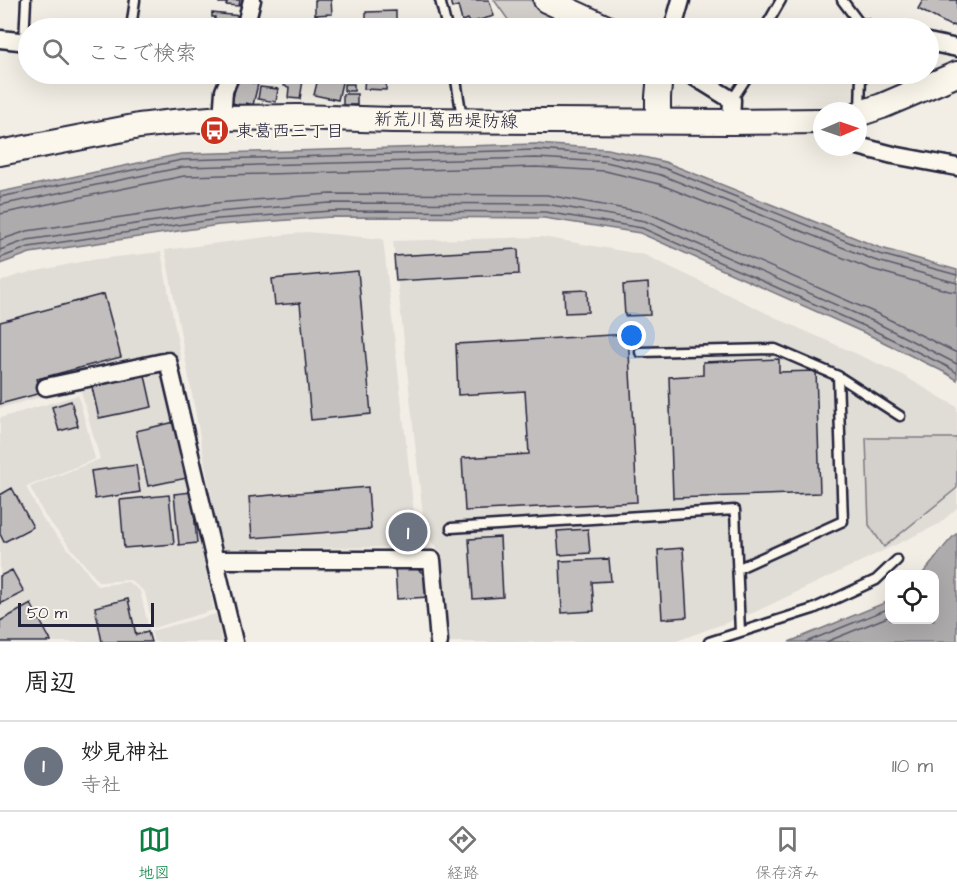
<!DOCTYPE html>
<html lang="ja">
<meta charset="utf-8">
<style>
body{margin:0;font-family:"Architects Daughter","Klee One",sans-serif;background:#f2f2f2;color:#222}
.controls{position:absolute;right:18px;bottom:18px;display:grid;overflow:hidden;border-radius:12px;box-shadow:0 6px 24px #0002}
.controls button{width:54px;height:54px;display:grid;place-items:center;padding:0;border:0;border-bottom:2px solid #e0e0e0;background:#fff;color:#222;font:30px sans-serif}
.compass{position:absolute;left:813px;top:102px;width:54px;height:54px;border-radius:50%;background:#fff;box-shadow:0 6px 24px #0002;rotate:88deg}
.scale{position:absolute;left:18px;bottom:15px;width:136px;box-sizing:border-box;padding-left:6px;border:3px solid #22223b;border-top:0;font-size:16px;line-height:21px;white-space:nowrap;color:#22223b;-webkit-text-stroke:4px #fbf7ec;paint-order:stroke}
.you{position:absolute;left:632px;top:336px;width:21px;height:21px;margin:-15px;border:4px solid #fff;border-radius:50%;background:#1a73e8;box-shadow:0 0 0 9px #1a73e833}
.badge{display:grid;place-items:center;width:39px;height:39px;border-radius:50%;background:#0b8043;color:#fff;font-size:20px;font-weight:700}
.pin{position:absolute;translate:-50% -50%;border:3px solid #fff;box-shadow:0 2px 6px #0006}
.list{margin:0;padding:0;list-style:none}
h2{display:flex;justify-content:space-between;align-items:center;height:78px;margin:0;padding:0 24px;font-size:26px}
h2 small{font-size:20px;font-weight:400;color:#767676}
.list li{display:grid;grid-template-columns:39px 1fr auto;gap:18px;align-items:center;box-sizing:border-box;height:90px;padding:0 24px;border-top:2px solid #e0e0e0}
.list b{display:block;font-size:22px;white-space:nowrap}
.list p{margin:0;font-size:20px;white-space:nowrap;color:#767676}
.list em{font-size:20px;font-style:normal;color:#767676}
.icon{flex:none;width:33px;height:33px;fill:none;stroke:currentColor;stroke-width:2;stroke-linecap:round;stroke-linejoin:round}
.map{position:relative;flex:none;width:957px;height:642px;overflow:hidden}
.search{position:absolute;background:#fff;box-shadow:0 6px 24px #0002;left:18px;right:18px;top:18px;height:66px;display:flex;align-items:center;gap:15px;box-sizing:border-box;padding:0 21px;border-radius:33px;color:#767676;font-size:22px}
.sheet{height:168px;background:#fff}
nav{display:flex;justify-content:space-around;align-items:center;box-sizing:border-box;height:84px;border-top:2px solid #e0e0e0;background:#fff;font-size:16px;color:#767676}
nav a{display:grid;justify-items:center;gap:3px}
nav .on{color:#0b8043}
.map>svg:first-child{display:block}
.built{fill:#e0dcd6}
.green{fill:#d4d1cc;stroke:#7b7a84;stroke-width:1.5}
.water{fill:#aeabad;stroke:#76747f;stroke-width:1.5}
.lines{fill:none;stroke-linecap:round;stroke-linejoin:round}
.shore{stroke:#5a5969;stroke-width:1.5}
.building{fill:#c2bebe;stroke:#22223b;stroke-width:1.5}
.lane-casing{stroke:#22223b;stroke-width:13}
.street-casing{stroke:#22223b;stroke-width:21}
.secondary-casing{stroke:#22223b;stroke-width:28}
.lane{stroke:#fbf7ec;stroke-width:8}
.street{stroke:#fbf7ec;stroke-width:16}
.secondary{stroke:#fbf7ec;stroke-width:24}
.labels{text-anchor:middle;stroke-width:4.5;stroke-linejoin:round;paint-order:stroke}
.street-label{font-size:18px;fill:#22223b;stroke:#fbf7ec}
.poi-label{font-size:18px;fill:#22223b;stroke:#fbf7ec;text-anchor:start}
</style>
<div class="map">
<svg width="957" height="642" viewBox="0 0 957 642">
<rect width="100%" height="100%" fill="#f2eee5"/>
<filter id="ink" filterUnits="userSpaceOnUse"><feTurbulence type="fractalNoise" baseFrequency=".0167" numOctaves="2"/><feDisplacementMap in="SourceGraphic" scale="12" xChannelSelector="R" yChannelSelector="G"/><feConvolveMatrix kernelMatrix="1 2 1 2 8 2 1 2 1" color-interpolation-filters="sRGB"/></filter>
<g filter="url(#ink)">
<path class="built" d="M307,232l76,7 31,274 -19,1 2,33 -176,2 -56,-299z
M542,237l103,18 140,67 114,51 58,34v101l-18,16 -184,88 -81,30h-226l-6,-88 -17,-20 -32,-293z
M161,252l20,108 -181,48v-126l18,-7 72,-15z
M164,368l50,242 -61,18 -8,-36 -15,-12 -31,2 -54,-66 -15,-29 70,-28 -19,-68z
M78,395l17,64 -69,28 18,34 37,43 16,22 31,-4 12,9 12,51h-152v-224z
M216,614l6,28h-68l-3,-11z"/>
<path class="green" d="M494,0h36l16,13 37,15h-69z
M866,438h91v50l-73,59 -15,-22z"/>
<path class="water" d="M536,144l72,5 57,13 213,85 79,23v110l-11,-7 -77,-38 -229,-102 -96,-15 -213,-1 -112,8 -189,28 -30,11v-72l181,-38z
M957,533v109h-168l100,-41 1,19h44v-46h-12c13,-13 21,-29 35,-41z"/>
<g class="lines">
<path class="shore" d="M0,197l182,-37 354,-10 71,5 57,13 212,85 81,22
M0,205l183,-38 353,-9 70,4 55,13 213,85 83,23
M0,214l184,-38 352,-9 69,4 54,13 212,85 78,22 8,1
M0,240l27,-9 189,-28 114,-9 217,1 101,18 230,101 79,39
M0,250l27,-10 190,-28 113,-9 216,1 99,17 230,101 82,42
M0,258l29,-11 189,-28 113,-8 214,1 97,16 229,101 77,38 9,6
M806,642l84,-34
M826,642l64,-26"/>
</g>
<path class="building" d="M219,0h21l-1,6 -13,-1 1,-2h-8z
M315,0h16l1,14 -17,1z
M450,0h39l5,16 -25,7 -1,-4 -6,2 -4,-15 -6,2z
M923,0h34v27l-5,-2 -1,1 -33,-17z
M396,11v17h-34v-8h4v-8z
M212,13l28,3 -1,12h-25l1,-11h-3z
M328,19l21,2 -1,7h-21z
M285,74h19l-4,25 -12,-1 1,-11 -5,-1z
M319,74l24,4 -5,22 -24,-5z
M365,74h22l-1,16 -22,-1z
M237,79l21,5 -5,21 -7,-2 -1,3 -13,-3z
M344,84h10v7h-10z
M260,87l18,2 -2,13 -18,-3z
M343,94h14v11h-14z
M518,249l1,25 -123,7 -2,-25z
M358,271l13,143 -60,6 -11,-117 -25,2 -3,-26z
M648,283l2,32 -25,1 -2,-31z
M587,290l1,22 -23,1 -1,-22z
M104,294l17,63 -84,22 4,14 -41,11v-82z
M628,334l9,168 -172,9 -3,-53 67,-4 -4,-63 -67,4 -2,-51z
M779,359v13l37,-1 4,122 -147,5 -4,-121 34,-2v-13z
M144,371l8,36 -53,11 -8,-35z
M71,401l7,25 -19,5 -7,-24z
M175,422l12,56 -39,8 -12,-55z
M136,465l4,27 -45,7 -4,-28z
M368,487l3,42 -119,9 -3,-41z
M12,488l21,39 -29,15 -4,-8v-39z
M192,492l5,51 -18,2 -5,-51z
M169,495l5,49 -50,4 -4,-48z
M588,529l2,24 -31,2 -2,-24z
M500,537l3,60 -30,2 -4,-60z
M683,548l4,69 -25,2 -4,-69z
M609,559l2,22 -19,1 2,29 -32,2 -2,-52z
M413,566l15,11 1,20 -32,2 -2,-31z
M12,570l12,22 -24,12v-28z
M128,599l8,36 12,-3 3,10h-49l-7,-35z
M31,604l20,37 -3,1h-48v-21z"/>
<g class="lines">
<defs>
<path id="lane" d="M440,0l7,28
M842,0l21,28
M131,28l4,-28
M765,28l16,-28
M24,42l2,-42
M455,74l7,43
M732,100l17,-26
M860,112l1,-38
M640,352l135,-3 63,27 62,40
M451,528l284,-18 5,122
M737,569l106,-48 -5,-145
M709,642l104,-33 63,-29 21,-20"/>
<path id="street" d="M245,28l7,-28
M673,28l8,-28
M863,28h3
M0,39l28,3
M928,42l29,6
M690,74l42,26 -1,22
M222,118l2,-27 7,-17
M858,146l35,9 64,12
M46,387l122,-26 66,281
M215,560h217l7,82"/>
<path id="secondary" d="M546,0l61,28
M858,114l24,-8 75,-32
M658,122v-25l2,-23
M0,153l139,-27 35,-4 48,-4 76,-1 94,3 339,2 91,-1"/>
</defs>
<use href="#lane" class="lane-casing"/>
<use href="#street" class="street-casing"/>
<use href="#secondary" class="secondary-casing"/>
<use href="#lane" class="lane"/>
<use href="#street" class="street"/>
<use href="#secondary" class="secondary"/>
</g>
</g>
<defs>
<symbol id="bus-disc" viewBox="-11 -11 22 22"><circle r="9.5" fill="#c8321e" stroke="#fbf7ec"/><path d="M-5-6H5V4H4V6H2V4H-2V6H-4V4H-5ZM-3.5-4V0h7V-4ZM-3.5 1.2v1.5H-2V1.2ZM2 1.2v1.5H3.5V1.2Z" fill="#fff"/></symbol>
</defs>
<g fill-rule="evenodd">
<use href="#bus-disc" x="198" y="114" width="33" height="33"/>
</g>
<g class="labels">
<g class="street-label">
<text transform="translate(446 120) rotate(1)" y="6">新荒川葛西堤防線</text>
</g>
<g class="poi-label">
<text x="236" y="137">東葛西三丁目</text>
</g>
</g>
</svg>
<div class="controls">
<button><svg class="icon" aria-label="locate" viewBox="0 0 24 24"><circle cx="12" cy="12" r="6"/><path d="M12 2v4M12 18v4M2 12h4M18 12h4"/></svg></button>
</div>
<svg class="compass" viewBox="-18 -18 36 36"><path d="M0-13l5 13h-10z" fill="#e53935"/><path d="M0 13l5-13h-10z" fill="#767676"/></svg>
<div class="scale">50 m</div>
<div class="you"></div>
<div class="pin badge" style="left:408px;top:532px;background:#6b7280">1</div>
<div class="search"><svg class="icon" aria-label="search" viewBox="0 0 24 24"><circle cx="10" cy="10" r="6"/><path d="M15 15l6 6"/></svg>ここで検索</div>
</div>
<section class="sheet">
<h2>周辺<small></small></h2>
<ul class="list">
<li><span class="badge" style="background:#6b7280">1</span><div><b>妙見神社</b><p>寺社</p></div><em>110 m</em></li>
</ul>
</section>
<nav>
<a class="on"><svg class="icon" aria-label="map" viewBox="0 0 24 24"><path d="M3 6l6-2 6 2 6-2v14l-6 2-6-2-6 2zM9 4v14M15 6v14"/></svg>地図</a>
<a><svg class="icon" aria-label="directions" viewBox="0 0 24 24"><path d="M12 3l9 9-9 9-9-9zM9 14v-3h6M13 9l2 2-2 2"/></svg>経路</a>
<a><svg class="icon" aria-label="saved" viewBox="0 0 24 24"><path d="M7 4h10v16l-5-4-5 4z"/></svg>保存済み</a>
</nav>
